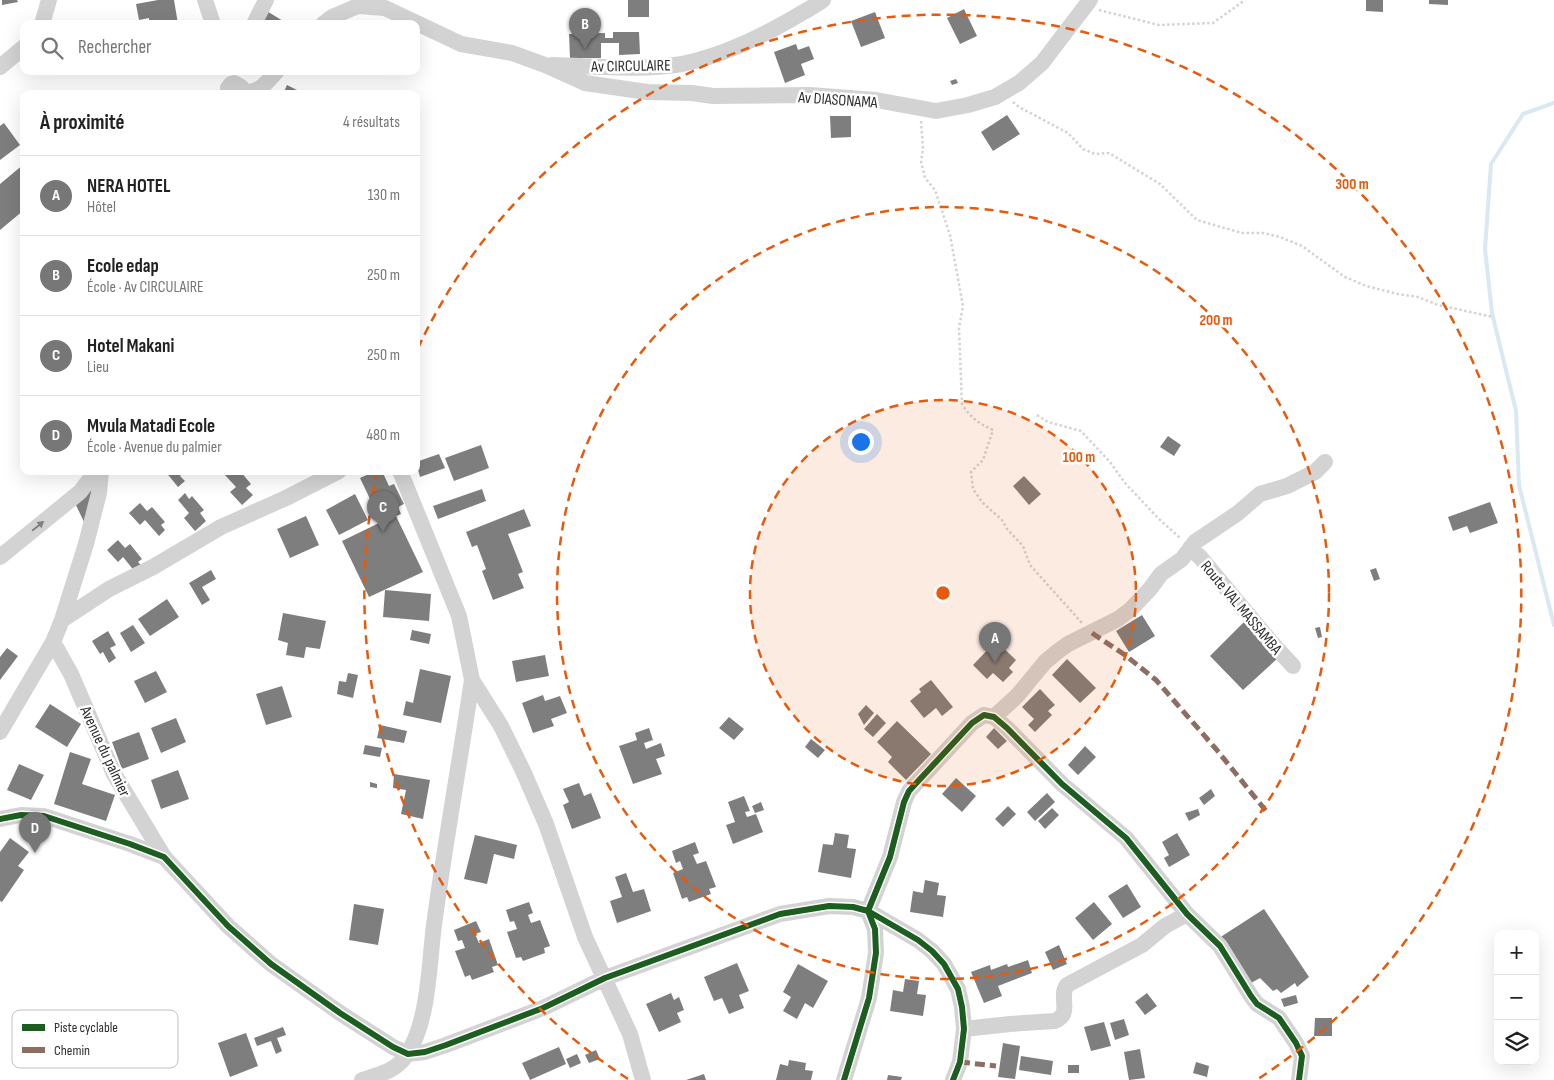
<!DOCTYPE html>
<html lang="fr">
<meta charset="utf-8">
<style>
body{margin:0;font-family:"Sofia Sans Condensed",sans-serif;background:#f2f2f2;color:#222}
.controls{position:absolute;right:15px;bottom:15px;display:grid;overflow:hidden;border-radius:10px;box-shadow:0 5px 20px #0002}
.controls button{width:45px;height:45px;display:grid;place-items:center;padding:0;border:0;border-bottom:1px solid #e0e0e0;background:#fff;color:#222;font:25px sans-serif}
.you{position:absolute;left:860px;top:441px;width:18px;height:18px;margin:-12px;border:4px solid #fff;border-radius:50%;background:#1a73e8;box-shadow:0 0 0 8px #1a73e833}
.badge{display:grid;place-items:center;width:32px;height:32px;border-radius:50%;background:#777;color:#fff;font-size:16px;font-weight:700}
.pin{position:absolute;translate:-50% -41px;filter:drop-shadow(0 1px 2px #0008)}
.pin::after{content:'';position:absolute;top:26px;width:18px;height:15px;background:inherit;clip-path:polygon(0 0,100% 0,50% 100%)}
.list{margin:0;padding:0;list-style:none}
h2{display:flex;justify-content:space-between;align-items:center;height:65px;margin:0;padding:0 20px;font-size:21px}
h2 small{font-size:16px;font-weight:400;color:#767676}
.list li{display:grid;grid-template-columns:32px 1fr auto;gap:15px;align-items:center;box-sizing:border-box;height:80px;padding:0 20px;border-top:1px solid #e0e0e0}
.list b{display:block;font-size:19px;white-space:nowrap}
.list p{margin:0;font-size:16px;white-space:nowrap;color:#767676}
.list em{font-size:16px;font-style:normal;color:#767676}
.icon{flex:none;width:28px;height:28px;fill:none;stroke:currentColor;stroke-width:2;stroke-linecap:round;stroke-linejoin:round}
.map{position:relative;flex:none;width:1554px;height:1080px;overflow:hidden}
.search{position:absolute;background:#fff;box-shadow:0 5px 20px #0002;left:20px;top:20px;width:400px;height:55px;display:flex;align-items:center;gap:12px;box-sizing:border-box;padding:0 18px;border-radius:10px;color:#767676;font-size:19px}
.panel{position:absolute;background:#fff;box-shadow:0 5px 20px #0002;left:20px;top:90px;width:400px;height:385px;border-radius:10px}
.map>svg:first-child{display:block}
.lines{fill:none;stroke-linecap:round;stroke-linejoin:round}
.stream{stroke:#d8e9f1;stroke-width:4}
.building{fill:#7e7e7e}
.path{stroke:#d3d3d3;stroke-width:2.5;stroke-dasharray:2.5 2.5;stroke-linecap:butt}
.minor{stroke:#d3d3d3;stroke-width:16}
.quiet{stroke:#8d6e63;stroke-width:5;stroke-dasharray:10 5;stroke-linecap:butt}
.cycleway-casing{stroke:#fff;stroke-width:9}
.cycleway{stroke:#1b5e20;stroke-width:6}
.oneway{fill:#808080}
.ring{fill:none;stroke:#e8590c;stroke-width:2.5;stroke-dasharray:9 6}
.labels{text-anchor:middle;stroke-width:5;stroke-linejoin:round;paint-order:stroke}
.street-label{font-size:16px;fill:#2e2e2e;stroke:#fff}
.key{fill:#fff;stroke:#c0c0c0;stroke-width:1}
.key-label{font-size:14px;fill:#2e2e2e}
.centre{fill:#e8590c;stroke:#fff;stroke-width:2.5}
.ring-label{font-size:15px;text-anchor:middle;font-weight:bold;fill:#e8590c;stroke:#fff;stroke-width:5;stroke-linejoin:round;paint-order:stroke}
</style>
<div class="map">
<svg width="1554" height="1080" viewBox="0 0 1554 1080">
<rect width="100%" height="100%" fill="#fff"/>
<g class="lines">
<path class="stream" d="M1554,103l-31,11 -32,50 -6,85 7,64 24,98 3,74 35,140"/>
</g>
<path class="building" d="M2,0h15l1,2 -16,3z
M158,0h16l4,24h-29v-6l-10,2 -3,-16z
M628,0h21v17h-21z
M1366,0h17v12l-17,-1z
M1429,0h19v5l-19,-1z
M964,9l13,27 -17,8 -13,-26z
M265,10l23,14h-22l-7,-4z
M875,12l10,26 -24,9 -10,-26z
M613,32h26l1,22 -21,1v-12h-18v15h-31l-1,-24 36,-1v5h8z
M796,44l2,6 11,-4 5,13 -13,5 4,11 -20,8 -11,-31z
M956,79l2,4 -6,2 -2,-4z
M287,85l18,9h-22z
M1007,115l13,19 -27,17 -12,-19z
M830,116h21v21l-20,1z
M4,123l16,22 -20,15v-34z
M24,164v46l-24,20v-46z
M1168,436l13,9 -7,11 -14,-9z
M481,445l8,23 -35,13 -9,-23z
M439,454l6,14 -25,9 -4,-15z
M165,471h18l1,1 -4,4 5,5 -7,6z
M227,471h7l2,2 4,-2 11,13 -5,4 7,7 -11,10 -12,-13 6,-5 -12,-13z
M375,471h7l7,15 5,-2 10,20 -6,3 3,7 -5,2 27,56 -54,25 -27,-56 39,-19 -21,-44z
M1024,476l17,18 -12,11 -16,-19z
M97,481l-12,43 -12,-25z
M482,489l4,12 -48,18 -5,-13z
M185,493l4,6 3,-3 12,14 -4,3 6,8 -11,10 -11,-13 5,-5 -11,-13z
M355,494l13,26 -29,15 -13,-25z
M1490,502l8,21 -28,10 -3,-7 -14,5 -5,-14z
M140,503l7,8 5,-4 13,15 -4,3 4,5 -6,6 -14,-16 -5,5 -11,-12z
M524,509l7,17 -23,8 15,38 -5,2 6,14 -31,12 -11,-29 4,-2 -9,-24 -5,2 -6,-15z
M306,516l13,29 -29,13 -13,-29z
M118,540l7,8 5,-4 12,15 -4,3 5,5 -7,6 -13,-16 -5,5 -11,-12z
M1376,568l4,11 -6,2 -4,-11z
M211,570l5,9 -14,8 8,13 -8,5 -13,-22z
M385,590l46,4 -2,27 -46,-4z
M167,599l12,18 -29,19 -12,-17z
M283,613l43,8 -6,28 -14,-2 -2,11 -18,-3 2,-12 -10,-3z
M1142,615l13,21 -26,16 -13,-21z
M1245,621l34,36 -36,33 -33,-34z
M133,625l12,18 -14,9 -11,-19z
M1320,627l2,10 -4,1 -3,-10z
M412,630l19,4 -2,10 -19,-4z
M108,631l8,14 -6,3 6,10 -7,5 -6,-11 -3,2 -8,-13z
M996,641l20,19 -7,8 4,4 -10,10 -10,-9 -6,6 -14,-14z
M7,648l11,8 -18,24v-23z
M545,655l4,21 -33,6 -4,-21z
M1067,659l29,29 -16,15 -28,-28z
M420,669l31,7 -10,47 -38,-8 3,-14 7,2z
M156,671l11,21 -22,11 -11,-22z
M348,673l10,2 -5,23 -16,-4 2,-13 7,1z
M931,680l22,27 -11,9 -6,-8 -12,10 -14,-17 11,-9 -2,-3z
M282,686l10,31 -26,8 -10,-31z
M1040,689l15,16 -7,6 4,4 -17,17 -7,-7 6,-6 -12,-12z
M543,695l2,6 15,-5 7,17 -16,6 3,7 -21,7 -11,-30z
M50,704l31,20 -14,23 -32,-20z
M866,705l8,8 -10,12 -6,-11z
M877,714l9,9 -13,14 -9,-8z
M729,717l15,12 -10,11 -15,-12z
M176,718l10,24 -25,11 -10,-25z
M897,721l34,33 -25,26 -18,-18 4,-5 -15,-15z
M380,725l27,6 -3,12 -27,-5z
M649,728l4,12 -9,3 2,6 15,-6 4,13 -9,3 6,15 -29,10 -14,-38 18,-6 -2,-7z
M994,728l13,13 -9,8 -12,-12z
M139,732l10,27 -27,10 -10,-27z
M811,739l14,11 -7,8 -13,-11z
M365,745l17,3 -2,9 -17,-3z
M1085,746l11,11 -18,18 -10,-10z
M70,752l21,7 -9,25 33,11 -9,26 -52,-17z
M19,764l25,11 -13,25 -24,-10z
M178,770l11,29 -28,10 -10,-29z
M394,774l36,6 -7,39 -22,-5 5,-24 -13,-2z
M956,778l20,18 -14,16 -20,-18z
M370,782l7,2v4l-7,-1z
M579,783l5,13 7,-3 10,25 -29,11 -9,-24 6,-3 -6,-13z
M1211,789l4,7 -11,9 -5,-7z
M1047,793l8,9 -20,19 -8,-9z
M744,796l6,15 -5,1 2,5 9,-3 7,18 -30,12 -7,-19 9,-3 -7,-20z
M761,802l3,8 -9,3 -3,-7z
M1008,806l8,8 -13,13 -8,-8z
M1052,808l7,7 -14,14 -7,-8z
M1198,809l2,6 -11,6 -4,-8z
M835,833l14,2 -2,13 9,1 -5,29 -33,-6 5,-28 10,1z
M1177,833l13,22 -21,12 -5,-9 5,-3 -7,-13z
M475,835l42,10 -3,14 -20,-5 -7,30 -23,-5z
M10,838l19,14 -11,14 6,4 -22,32 -2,-1v-49z
M695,842l4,11 -6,2 4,9 9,-3 10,26 -7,2 2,5 -22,8 -2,-5 -5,2 -9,-26 10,-4 -3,-8 -4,2 -4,-12z
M626,873l7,19 11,-3 7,22 -34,12 -7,-22 12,-4 -7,-20z
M925,880l14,3 -2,12 9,1 -3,21 -33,-5 3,-21 10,2z
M1127,884l14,23 -18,11 -15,-22z
M529,902l4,11 -5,2 3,8 9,-3 10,26 -6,2 1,5 -22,8 -2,-4 -5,1 -9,-26 10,-3 -3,-8 -4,1 -4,-12z
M1094,902l18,22 -19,16 -18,-22z
M354,904l30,5 -6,36 -29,-5z
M1264,909l45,68 -12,10 -2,-4 -14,10 -4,-4 -4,2 -13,-13 -9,5 -32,-45z
M476,921l5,11 -6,2 4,9 10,-4 9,26 -6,2 2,5 -22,8 -2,-5 -5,2 -10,-26 10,-3 -3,-8 -4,1 -4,-11z
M1059,945l8,19 -14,6 -8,-18z
M1028,960l4,13 -34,13 4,10 -18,7 -13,-31 19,-7 1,5 16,-6 1,3z
M737,963l12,28 -10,4 5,13 -15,6 -7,-16 -8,3 -10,-24z
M798,964l30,17 -15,27 -8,-5 -8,16 -14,-8 8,-14 -8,-5z
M905,979l14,2 -2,13 9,1 -3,21 -33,-5 3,-21 10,2z
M671,993l3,7 5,-3 5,13 -7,3 4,9 -22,10 -13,-28z
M1147,993l10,13 -12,9 -10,-13z
M1296,995l2,8 -14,4 -3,-8z
M1315,1018h17v18h-18z
M1124,1019l5,16 -14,5 -5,-17z
M1104,1022l7,24 -20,5 -7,-24z
M283,1027l3,8 -9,3 5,13 -6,3 -5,-13 -14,5 -3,-8z
M246,1033l12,33 -28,11 -12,-34z
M1003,1043l17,3 -5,33 -17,-2z
M559,1047l7,17 -36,16 -8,-17z
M1140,1049l5,29 -16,2 -5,-28z
M596,1050l4,9 -11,4 -4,-8z
M577,1054l4,9 -11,5 -4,-9z
M1021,1056l32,5 -2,14 -32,-5z
M789,1060l17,3 -1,7 8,1 -2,9h-35l4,-16 8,2z
M1196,1062l13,4 -2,11 -14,-4z
M1068,1065h11v8h-11z
M704,1074l2,6h-20z
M888,1075l14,2 -1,3h-14z"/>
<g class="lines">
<path class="path" d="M1099,10l60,15 54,-2 32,-23
M1013,102l6,5 49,26 15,16 12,5 14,-1 51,31 37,36 45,13h21l17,4 22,9 43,31 21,9 32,8 20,3 20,8 55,12
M921,121l2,28 -2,12 4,17 10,12 15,45 13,71 -4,22 3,76c8,13 17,20 31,26l-10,30 -12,12 2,17 9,13 20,18 5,9 16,17 7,19 52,58
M1037,415l11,7 33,9 29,31 15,21 34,36 21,19"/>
<path class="minor" d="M205,0l8,24
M42,24l7,-24
M254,24l12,-24
M323,24l9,-7 26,-11 27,2 76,36 51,9 33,12 40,18 62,9 45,1 21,3 97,-1 66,5 60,11 32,-6 27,-8 24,-14 23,-20 48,-63
M552,65c43,1 88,6 130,-1 39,-8 74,-25 108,-44 11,-7 22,-12 33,-20
M0,67l24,-20
M242,91c17,4 24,-8 35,-20
M230,94l-2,-6 3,-4 3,-1 7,4 -1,7
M400,471l59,145 13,64 29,46 23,47 22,51 39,113 45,97 13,46
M1190,548l10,9 71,85 22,24
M0,557l80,-65 16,-21
M62,620l47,-31 44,-22 68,-40 65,-29 53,-27
M53,642l18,32 43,100 50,83
M994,717l23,-21 28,-34 12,-10 11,-8 50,-25 13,-10 19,-20 11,-15 21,-15 13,-17 43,-29 22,-19 27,-8 28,-14 10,-10
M0,732l53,-90 9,-22 24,-76 13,-51 2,-22
M0,819l21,-4 23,1 86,28 34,13 64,69 43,38 69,49 53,34 15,7 17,-2 21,-7 97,-37 62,-30 175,-64 49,-8 24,1 15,4 50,29 14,11 12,13 14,25 4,18 2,22 -4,33 -7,18
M964,1029l46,-5 45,-3c18,-8 3,-24 12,-36l75,-40 23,-19 22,-12
M362,1080c18,-6 35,-9 45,-26 22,-32 22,-91 27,-129 11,-82 26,-164 38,-245
M844,1080l25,-82 7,-45 -1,-24 -7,-18 22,-54 14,-55 5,-11 63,-68 12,-8 10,2 13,11 55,56 64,54 61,76 33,32 31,50 6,8 22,14 17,25 6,13 -3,24"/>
<path class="quiet" d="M1092,633l33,22 31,25 60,69 50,62
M960,1062l36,4"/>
<defs>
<path id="cycleway" d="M0,819l21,-4 23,1 86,28 34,13 64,69 43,38 69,49 53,34 15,7 17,-2 21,-7 97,-37 62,-30 175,-64 49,-8 24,1 15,4 50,29 14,11 12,13 14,25 4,18 2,22 -4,33 -7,18
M844,1080l25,-82 7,-45 -1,-24 -7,-18 22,-54 14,-55 5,-11 63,-68 12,-8 10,2 13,11 55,56 64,54 61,76 33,32 31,50 6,8 22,14 17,25 6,13 -3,24"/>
</defs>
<use href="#cycleway" class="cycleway-casing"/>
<use href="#cycleway" class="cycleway"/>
</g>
<defs><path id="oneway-solid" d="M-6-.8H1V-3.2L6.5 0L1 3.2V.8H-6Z" transform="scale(1.25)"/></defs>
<use class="oneway" href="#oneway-solid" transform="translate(38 526) rotate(-39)"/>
<circle cx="943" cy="593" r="193" fill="#e8590c" fill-opacity=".12"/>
<g class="ring">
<circle cx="943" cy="593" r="193"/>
<circle cx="943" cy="593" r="386"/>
<path d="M628 1079A579 579 0 0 1 377 473M418 348A579 579 0 1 1 1258 1079"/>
</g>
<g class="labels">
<g class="street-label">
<text transform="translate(631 65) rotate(-1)" y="6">Av CIRCULAIRE</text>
<text transform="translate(838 99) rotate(4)" y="6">Av DIASONAMA</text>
<text transform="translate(1242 607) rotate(50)" y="6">Route VAL MASSAMBA</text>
<text transform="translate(106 751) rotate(65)" y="6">Avenue du palmier</text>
</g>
</g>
<rect x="12" y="1010" width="166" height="58" rx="8" class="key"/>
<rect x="22" y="1024" width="23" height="7" fill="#1b5e20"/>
<rect x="22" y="1047" width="23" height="6" fill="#8d6e63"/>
<g class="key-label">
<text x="54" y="1032">Piste cyclable</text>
<text x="54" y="1055">Chemin</text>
</g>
<circle cx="943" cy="593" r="8" class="centre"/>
<g class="ring-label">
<text x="1352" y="189">300 m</text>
<text x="1216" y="325">200 m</text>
<text x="1079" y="462">100 m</text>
</g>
</svg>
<div class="controls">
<button>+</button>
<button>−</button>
<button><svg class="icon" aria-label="layers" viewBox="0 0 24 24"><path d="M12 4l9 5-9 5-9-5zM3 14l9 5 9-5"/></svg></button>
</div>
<div class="you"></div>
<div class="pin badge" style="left:995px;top:663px">A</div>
<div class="pin badge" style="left:585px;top:49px">B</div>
<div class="pin badge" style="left:383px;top:532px">C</div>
<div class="pin badge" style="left:35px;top:853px">D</div>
<div class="search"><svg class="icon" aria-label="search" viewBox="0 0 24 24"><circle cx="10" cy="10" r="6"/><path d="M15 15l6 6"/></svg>Rechercher</div>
<section class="panel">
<h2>À proximité<small>4 résultats</small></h2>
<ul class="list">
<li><span class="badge">A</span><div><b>NERA HOTEL</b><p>Hôtel</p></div><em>130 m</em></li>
<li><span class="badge">B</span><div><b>Ecole edap</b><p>École · Av CIRCULAIRE</p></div><em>250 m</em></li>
<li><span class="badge">C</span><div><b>Hotel Makani</b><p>Lieu</p></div><em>250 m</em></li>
<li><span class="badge">D</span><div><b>Mvula Matadi Ecole</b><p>École · Avenue du palmier</p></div><em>480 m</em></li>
</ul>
</section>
</div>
